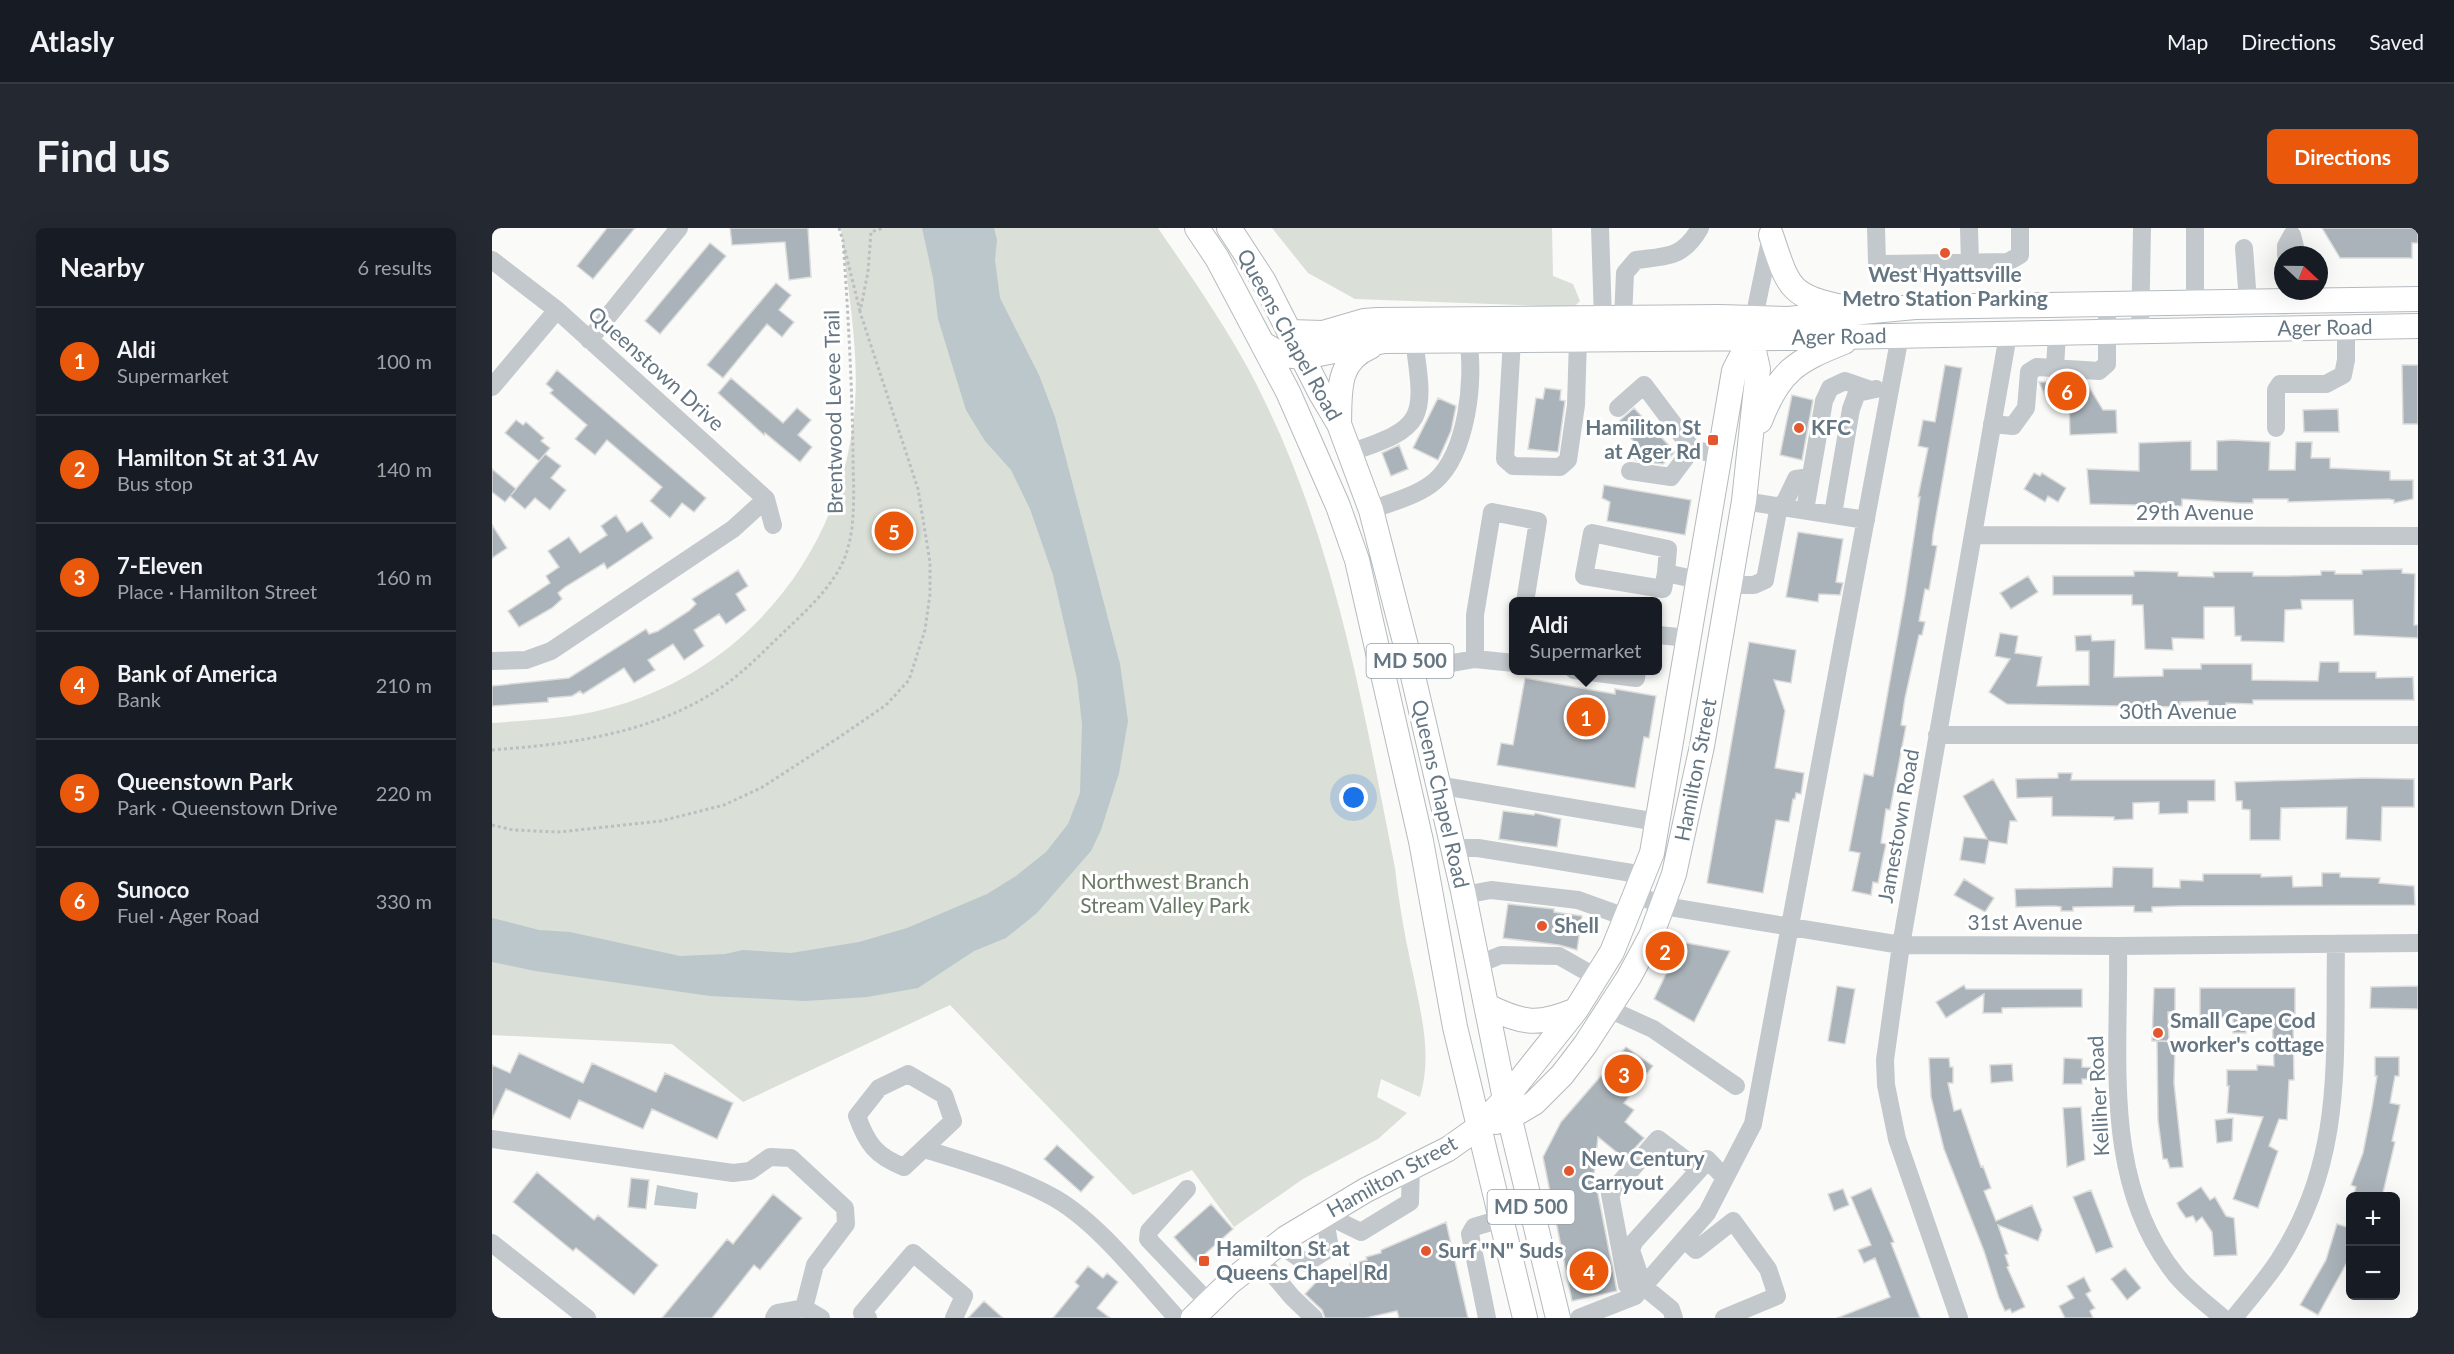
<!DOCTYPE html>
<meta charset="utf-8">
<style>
body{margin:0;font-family:Lato,sans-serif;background:#242831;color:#f1f3f6}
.controls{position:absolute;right:18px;bottom:18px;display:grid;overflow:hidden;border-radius:9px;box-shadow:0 6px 24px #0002}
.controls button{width:54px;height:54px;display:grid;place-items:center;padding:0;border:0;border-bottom:2px solid #363941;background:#171b24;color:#f1f3f6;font:30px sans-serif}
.compass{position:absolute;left:1782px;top:18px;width:54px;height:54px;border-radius:50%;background:#171b24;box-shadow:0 6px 24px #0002;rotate:112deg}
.you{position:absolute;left:862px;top:570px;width:21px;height:21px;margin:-15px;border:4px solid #fff;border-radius:50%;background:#1a73e8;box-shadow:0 0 0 9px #1a73e833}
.badge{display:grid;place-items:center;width:39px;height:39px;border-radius:50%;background:#ea580c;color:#fff;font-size:20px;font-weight:700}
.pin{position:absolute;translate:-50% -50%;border:3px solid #fff;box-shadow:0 2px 6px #0006}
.popup{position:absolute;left:1017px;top:369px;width:153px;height:78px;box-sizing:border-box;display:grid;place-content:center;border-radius:9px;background:#171b24;filter:drop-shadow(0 2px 4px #0005);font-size:20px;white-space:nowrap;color:#9ea1a6}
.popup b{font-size:22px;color:#f1f3f6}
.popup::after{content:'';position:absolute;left:50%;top:100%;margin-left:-12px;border:12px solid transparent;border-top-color:#171b24}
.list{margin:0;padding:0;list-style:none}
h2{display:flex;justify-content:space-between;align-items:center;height:78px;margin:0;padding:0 24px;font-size:26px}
h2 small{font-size:20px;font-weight:400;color:#9ea1a6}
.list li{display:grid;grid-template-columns:39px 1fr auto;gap:18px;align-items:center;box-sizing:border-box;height:108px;padding:0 24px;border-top:2px solid #363941}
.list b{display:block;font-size:22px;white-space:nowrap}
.list p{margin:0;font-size:20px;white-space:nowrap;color:#9ea1a6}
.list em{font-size:20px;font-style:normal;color:#9ea1a6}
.map{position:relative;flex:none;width:1926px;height:1090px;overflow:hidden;border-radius:9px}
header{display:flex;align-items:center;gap:36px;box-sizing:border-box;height:84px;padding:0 30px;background:#171b24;border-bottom:2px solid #363941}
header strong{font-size:28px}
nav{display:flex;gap:33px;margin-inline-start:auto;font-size:21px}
.intro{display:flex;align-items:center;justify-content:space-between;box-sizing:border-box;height:144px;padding:0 36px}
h1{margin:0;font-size:42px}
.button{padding:15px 27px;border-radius:9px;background:#ea580c;color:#fff;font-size:21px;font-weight:700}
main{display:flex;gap:36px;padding:0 36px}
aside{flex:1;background:#171b24;border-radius:9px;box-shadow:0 6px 24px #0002}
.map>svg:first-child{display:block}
.green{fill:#dadfd7}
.water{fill:#bbc7cb}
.building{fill:#aab3b9;stroke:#dcdcda;stroke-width:1.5}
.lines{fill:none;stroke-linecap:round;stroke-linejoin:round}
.major-casing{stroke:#b5babe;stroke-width:26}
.path{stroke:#bbbfc2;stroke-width:3;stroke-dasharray:3 3;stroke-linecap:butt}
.minor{stroke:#c3c8cc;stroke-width:18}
.major{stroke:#fff;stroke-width:24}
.poi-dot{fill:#e4572e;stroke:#fff;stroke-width:2}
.labels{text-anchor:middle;stroke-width:6;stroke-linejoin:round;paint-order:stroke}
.shield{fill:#fff;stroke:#939fa8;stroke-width:1.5}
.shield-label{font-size:20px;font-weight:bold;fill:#657683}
.poi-label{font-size:21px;font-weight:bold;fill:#657683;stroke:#fff;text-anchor:start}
.street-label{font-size:21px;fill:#657683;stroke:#fff}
.park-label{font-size:21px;fill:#687a64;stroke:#fff}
</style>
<header>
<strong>Atlasly</strong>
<nav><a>Map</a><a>Directions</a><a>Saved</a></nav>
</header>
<div class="intro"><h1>Find us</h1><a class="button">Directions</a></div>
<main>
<aside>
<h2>Nearby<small>6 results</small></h2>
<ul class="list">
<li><span class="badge">1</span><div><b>Aldi</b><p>Supermarket</p></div><em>100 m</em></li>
<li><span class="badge">2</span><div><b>Hamilton St at 31 Av</b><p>Bus stop</p></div><em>140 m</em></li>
<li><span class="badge">3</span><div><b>7-Eleven</b><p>Place · Hamilton Street</p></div><em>160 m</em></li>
<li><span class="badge">4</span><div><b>Bank of America</b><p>Bank</p></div><em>210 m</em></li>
<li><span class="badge">5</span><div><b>Queenstown Park</b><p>Park · Queenstown Drive</p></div><em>220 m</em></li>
<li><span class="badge">6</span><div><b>Sunoco</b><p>Fuel · Ager Road</p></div><em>330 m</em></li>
</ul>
</aside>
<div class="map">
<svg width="1926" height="1090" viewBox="0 0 1926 1090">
<rect width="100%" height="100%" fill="#fafaf8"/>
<path class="green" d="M349,0h317c39,57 80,115 109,178 70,146 97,305 128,462 4,37 11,74 19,110 8,41 18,78 6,119l-39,-18 -4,18 30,16 -29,26 -75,40 -69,48 -42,-57 -59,25 -183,-190 -207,97 -71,-58 -180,-9v-312c37,-3 76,-4 113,-14 141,-36 240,-160 250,-305 4,-58 -8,-118 -14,-176z
M780,0h280l1,48 20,8 7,17 -6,6 -219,-8 -47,-26z"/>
<path class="water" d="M430,0h72l3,12 -2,20 5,38 39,77 16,42 65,247 8,57 -9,52 -18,57 -10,21 -54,62 -31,25 -32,13 -56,37 -51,9 -62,4 -95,-5 -175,-25 -43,-9v-44l47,12 31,2 110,24 45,-2 18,-4 48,3 68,-11 48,-14 80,-34 29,-18 30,-24 22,-28 12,-31 2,-69 -5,-45 -24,-104 -23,-66 -19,-39 -26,-29 -19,-31 -28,-91 -5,-41z
M165,957l41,8 -2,16 -42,-4z"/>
<path class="building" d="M115,0h28l-42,51 -16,-13z
M238,0h78l3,49 -22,3 -4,-38 -53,3z
M1830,0h96v15h-6v15h-72z
M218,15l16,13 -66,78 -15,-13z
M284,55l15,12 -12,15 15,12 -12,15 -15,-13 -44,54 -16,-13z
M1453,137l17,3 -29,166 -1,11 5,1 -8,44 -4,-1 -6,32 6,1 -3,13h-3l-14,63 -4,27 5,1 -16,84 -4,-1 -5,34 5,1 -3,14 -5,25 -5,-1 -2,13 -19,-4 8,-38 -11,-2 15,-77 9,2 32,-180 15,-99h-2l10,-49 -10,-2 5,-26 12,2z
M1910,137h16v59h-15z
M65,142l149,128 -12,14 -12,-9 -12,15 -20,-17 12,-14 -55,-47 -12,15 -20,-16 12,-14 -37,-32 3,-3 -7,-6z
M239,150l52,45 14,-15 14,12 -13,15 14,12 -12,15 -35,-29 -1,2 -46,-42z
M1547,154h47l17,28h13l1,23 -47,2 -1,-35h-22z
M1053,160l16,2 -1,10 5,1 -7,51 -30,-3 8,-51 7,1z
M1300,167l21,5 -11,60 -22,-5z
M946,170l18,8 -5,25 -13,29 -25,-12z
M1142,180l41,44 -12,12 -26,-3 -7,-8 8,-7 -21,-23z
M1846,181l1,23h-35l-1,-22z
M24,192l7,5 3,-3 18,16 -3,3 9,7 -11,13 -34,-28z
M1741,212l37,2 -1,28h26l1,-28h16l-1,16h19v10l60,3v9h23v19l-19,4v-3l-5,-1 -101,3v-3h-35v4h-13l-58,-4v7l-92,-2 -3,-35 52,2v-28l52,-2v29h26v-29z
M907,217l9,24 -17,7 -9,-23z
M53,226l16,12 -10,12 15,12 -16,20 -15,-12 -10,11 -15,-13 -5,6 -13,-10v-23l24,20 -5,6z
M1542,245l6,3 2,-3 24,15 -8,14 -10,-6 -3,6 -21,-13z
M1112,257l87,15 -6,35 -78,-14 3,-19 -8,-4z
M124,287l11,17 15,-10 11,16 -46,31 -3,-6 -39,24 -7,6 4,6 -10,9 -33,19 -11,-16 42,-28 -4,-7 13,-9 -11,-16 21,-14 11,16 27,-18 -6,-9z
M0,297l15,23 -15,10z
M1306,304l45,7 -7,43 7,1 -3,12 -21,-1 -1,8 -32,-5z
M1910,341v4l13,1 -1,51h4v13l-64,-3 -1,-35h-52l1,9 -17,1 -1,32 -43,-1v-5h-6l-1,-29h-30v32l-32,-1 1,12 -28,-1 -2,-44h-11v-10h-79v-19h81v-5l44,1v4l36,1 -1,-5h40v4h35l33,-1v-4h14v3h27v-4z
M246,342l10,16 -12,8 10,16 -20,14 -7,-10 -25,16 10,16 -20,14 -11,-16 -25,16 7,10 -21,13 -10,-15 -41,26 -3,-3 -8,5 -24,2v4l-56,4v-20l77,-8 77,-49 3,5 9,-3 31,-20 7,-7 -4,-5z
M1536,348l10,16 -27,17 -11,-16z
M1508,405l18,3 -3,17 27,4 -5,29 52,-1v-34h-13l-1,-15 16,-1 1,6 23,-1 -1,37 49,-1v-7h38v-5h51v16l66,1 2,-19h19v10h37v6l37,-1 1,23h-161v4l-27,-1v3h-18v-5l-28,1v5l-173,-3 -18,-12 21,-33 -15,-3z
M1257,414l47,8 -5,33 -17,-3 11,31 -10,57 29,5 -3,21 -5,-1 -1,6h-2l-4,23 -13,-2 -13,73 -56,-10z
M1033,450l90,16v-5l41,7 -7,42 -5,-1 -9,51 -138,-23 4,-22 12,2z
M1566,545h14l-1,7h144v21h-27v12l-29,1v-12l-26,1v16l-19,1v-3l-62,-1v-19l-35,1 -1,-19 42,-1z
M1873,550l49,1v28h-32l-1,34 -35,-2 1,-32 -66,1 -1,32h-30v-30l-8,-1v-8h-6l-1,-19z
M1501,551l24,42h-7l-3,23 -18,-3 -4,23 -25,-4 4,-23 23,2 -24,-43z
M1011,583l31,4 1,-2 26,6 -4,28 -58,-8z
M1621,639l40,1v19l27,1v-8l23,1v-7h58v3l31,-1 1,11 29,-1v-13h18v4l40,1 -1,5 35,3 1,19 -236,1 -27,1v5h-18v-6l-61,1v4h-12v-4l-6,-1 -39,1 -1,-18 97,-2z
M1472,651l30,19 -9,14 -31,-17z
M1016,676l46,5v3l28,4 -5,34 -18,-5 -56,-7z
M1195,715l43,8 -36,71 -40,-23 25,-52z
M1472,757l2,4h116v18l-80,1v5h-19l1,-19 -38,24 -10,-16z
M1345,758l18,3 -10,55 -17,-3z
M1926,758v23l-48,-1 1,-21z
M1662,760h21v24h-7l1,29h-17z
M1708,760h95v30h-2l1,62h-5l-2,40 -8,-1 -10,27 9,5 -20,57 -25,-9 30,-82 -36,-4 2,-27h-2v-16h30v-5l17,1 -2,-51h-26v18h-13v-16l-33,1z
M1665,813l18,1 -1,41 9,84 -13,1 -3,-9h-4l-5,-39z
M1134,819l27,19 -29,37 10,7 -9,12 19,16 -19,21 -27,-22 -4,37 23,117 -45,10 -29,-144 18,-35z
M27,825l64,30 9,-20 64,29 9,-19 68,30 -16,36 -65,-30 -9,20 -64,-29 -9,19 -64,-30 -14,30v-54l18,8z
M1883,829h24v19h-4l-5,27 10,2 -8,36 3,1 -13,55h-29l3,-10 -5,-2 12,-32 9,-46 5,-31h-2z
M1437,830h20l1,9h3v16h-5l6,28 7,-2 20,58 2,-1 8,22 -7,3 12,30 36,-16 10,25 -4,11 -40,-16 10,29 -3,1 4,11 -2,1 18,40 -13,6 -2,-4 -5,2 -6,-13 -15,-47 -40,-102 -13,-52z
M1572,830l18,1v8l24,1v11h-24v5h-19z
M1520,836l1,17 -22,2 -1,-18z
M1589,879l4,53 -18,7 -4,-59z
M1741,890l-1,23 -15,2 -2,-23z
M565,917l37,32 -13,15 -37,-33z
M45,944l57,48 4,-5 60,50 -24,30 -58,-47 -3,3 -60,-49z
M139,950l18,2 -3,29 -18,-2z
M1709,959l9,13 5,-3 11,19 8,2 3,37 -23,1 -2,-24 -10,-15 -6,5 -3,-6 -7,2 -7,-10 -2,-5z
M1379,960l23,54 -3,1 29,75h-83l53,-21 -15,-39 -11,5 -6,-13 13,-5 -20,-48z
M1351,961l6,16 -15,6 -6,-17z
M1599,962l22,57 -17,6 -23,-56z
M281,966l29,24 -42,52 -6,-5 -42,53h-50l65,-79 6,5z
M719,976l22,25 -37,33 -22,-25z
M954,994l22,96h-69l-2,-7 -31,7h-41l-3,-8 -17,-16 14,-15 33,-8 -2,-7 17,-4 -1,-3 15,-4v-3z
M1845,996l13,4v29l-32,58 -18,-10 26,-45z
M596,1038l15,12 4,-5 11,9 -21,26 13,10h-57l26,-32 -4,-4z
M1633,1040l16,20 -14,12 -16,-21z
M1592,1049l7,14 -5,3 9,14 -5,3 3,7h-28l-6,-12 15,-8 -7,-12z
M492,1073l19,17h-35z"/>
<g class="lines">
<defs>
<path id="major" d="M705,0l20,30 71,134 50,114 19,54 64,281 34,186 70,291
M737,0l34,52 57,112 19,32 32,86 35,136 57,245 42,208 53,219
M1279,7c17,50 17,62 72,72
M797,104l34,1 41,-12 14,-1 341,-3 69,2 127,-12 503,-8
M773,117l17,10 22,2 80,-16 402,-3 632,-12
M1268,193c19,-50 36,-60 84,-79
M847,196c1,-31 -3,-63 31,-77
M995,778c37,18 51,20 89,4
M1004,894l14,-5 24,-14 28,-28 23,-30 44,-68 22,-41 23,-62 28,-128 42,-245 14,-132 -7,-31
M701,1090l37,-36 56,-44 80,-48 82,-41 31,-22 26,-28 71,-89 36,-58 40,-99 82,-482 17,-33 3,-20"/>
</defs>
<use href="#major" class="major-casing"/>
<path class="path" d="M347,0l4,13
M353,22l15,61
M0,522c81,-6 164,-17 233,-65 22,-16 41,-36 61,-55 21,-20 48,-45 59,-73 12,-32 8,-71 8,-104 -1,-71 -5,-142 -10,-213
M0,597l21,5 46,2 102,-11 63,-16 37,-17 77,-50 48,-33 23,-25 16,-50 5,-36v-32l-12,-73 -58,-177 8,-40 3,-40 12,-4"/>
<path class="minor" d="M1108,0l3,91
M1384,0l1,34 8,2 123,-2 12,-7v-27
M1477,0l1,35
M1703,0v74
M1752,20l4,54
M1794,27v-9l6,-11 5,20
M0,32l65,50 209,189 7,26
M1262,90l17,-82
M1131,91l2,-46 11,-13c31,-4 47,-2 64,-32
M1648,104l2,-104
M97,112l90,-112
M1020,112l-7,119 8,7 47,1 8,-7 8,-55 2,-66
M1563,140l2,-35
M0,159l65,-77
M1126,180l26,-23 48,64 27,6
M1500,196l21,2 13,-18 3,-36 8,-5 62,4 8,-7v-61
M1784,200v-38l4,-6h46l17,-9 3,-15v-33
M856,225c79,-25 77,-35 66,-113
M1138,243l41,6 21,-28
M1252,273l122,19
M879,282c20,-8 47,-14 64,-29 32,-28 40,-102 33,-141
M1313,282l19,-109 6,-13 15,-7 23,8
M1341,286l18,-105 6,-16 19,-4
M1481,307l445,1
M1174,345l-3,16 -79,-13 8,-43 76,16 -2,24 32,7
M1238,357h24l11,-5 14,-74 6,-4 11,-23 14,-2
M1166,407l30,3
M983,431v-44l17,-103 46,9 -13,81
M0,433l34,-1 25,-9 182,-122 33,-30
M920,442l63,-11 39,4
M1082,442l62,8 1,-8
M1445,507h481
M945,557l220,37
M961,620h25l166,27
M972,667l27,-5 87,10 50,18
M1145,667l27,11 237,39 217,1 300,-3
M1626,718c2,111 -17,236 58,329 13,16 31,29 47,43
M987,736l22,-9 58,1 37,21
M1117,781l44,20 83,57
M416,846l36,21 9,26 -49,46c-28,-11 -37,-23 -47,-51l22,-28z
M0,911l241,34 17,-2 20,-14 21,1 54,50 1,16 -31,41 -11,43
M432,921c42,13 85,25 125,46 47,24 92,84 128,123
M695,961l-38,42 -1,8 61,64
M832,986l37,18 49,-30 1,-34
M1192,1011l12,11 37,-29 35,48 9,27 -53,22
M0,1015l95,75
M787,1016l27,19 24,-15 -6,-34
M768,1031l32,38 22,21
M1143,1068l-8,-11 -17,-91 48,-55 41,31 8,-11 18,19
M312,1080l17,10
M282,1090l3,-5 27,-5
M376,1090l-6,-5 51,-60 51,43 -10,22
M995,1090l-17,-84 4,-7 27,-8
M1087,1090l56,-22 72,-83 46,-89 147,-788
M1182,1090l-3,-9 -28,-23 -12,-36 3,-8 65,-72
M1467,1090l-62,-179 -11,-54 -1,-25 16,-115 107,-610
M1742,1090c15,-19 32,-38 45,-58 66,-102 55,-201 57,-316"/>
<use href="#major" class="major"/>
</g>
<g class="poi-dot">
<circle cx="1453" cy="25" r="6"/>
<circle cx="1307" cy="200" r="6"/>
<rect x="1215" y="206" width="12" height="12" rx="3"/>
<circle cx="1050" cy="698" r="6"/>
<circle cx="1666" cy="805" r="6"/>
<circle cx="1077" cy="943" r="6"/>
<circle cx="934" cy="1023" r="6"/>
<rect x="706" y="1027" width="12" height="12" rx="3"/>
</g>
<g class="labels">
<g class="shield">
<rect x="874.5" y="416" width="87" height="34" rx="4.5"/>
<rect x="995.5" y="962" width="87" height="34" rx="4.5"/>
</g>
<g class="shield-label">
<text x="918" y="440">MD 500</text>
<text x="1039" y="986">MD 500</text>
</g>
<g class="poi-label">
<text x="1453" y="54" text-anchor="middle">West Hyattsville<tspan x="1453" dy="24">Metro Station Parking</tspan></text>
<text x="1209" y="207" text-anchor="end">Hamiliton St<tspan x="1209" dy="24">at Ager Rd</tspan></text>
<text x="1319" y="207">KFC</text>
<text x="1062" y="705">Shell</text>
<text x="1678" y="800">Small Cape Cod<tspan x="1678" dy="24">worker's cottage</tspan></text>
<text x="1089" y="938">New Century<tspan x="1089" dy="24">Carryout</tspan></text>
<text x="724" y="1028">Hamilton St at<tspan x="724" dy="24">Queens Chapel Rd</tspan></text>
<text x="946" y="1030">Surf "N" Suds</text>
</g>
<g class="street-label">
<text transform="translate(1833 100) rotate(-1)" y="7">Ager Road</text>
<text transform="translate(797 107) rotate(61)" y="7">Queens Chapel Road</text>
<text transform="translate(1347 109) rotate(-1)" y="7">Ager Road</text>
<text transform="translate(164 141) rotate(42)" y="7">Queenstown Drive</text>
<text transform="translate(342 184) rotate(-91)" y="7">Brentwood Levee Trail</text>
<text x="1703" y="292">29th Avenue</text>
<text x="1686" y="491">30th Avenue</text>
<text transform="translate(1204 542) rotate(-79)" y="7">Hamilton Street</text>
<text transform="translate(948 566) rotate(77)" y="7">Queens Chapel Road</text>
<text transform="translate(1407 598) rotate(-80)" y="7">Jamestown Road</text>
<text x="1533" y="702">31st Avenue</text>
<text transform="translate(1607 868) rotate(-93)" y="7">Kelliher Road</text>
<text transform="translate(900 949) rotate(-29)" y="7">Hamilton Street</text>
</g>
<g class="park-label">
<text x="673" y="661">Northwest Branch<tspan x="673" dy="24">Stream Valley Park</tspan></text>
</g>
</g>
</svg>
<div class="controls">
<button>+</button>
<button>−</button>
</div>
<svg class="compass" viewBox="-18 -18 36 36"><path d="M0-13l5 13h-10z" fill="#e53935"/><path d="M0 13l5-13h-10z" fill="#9ea1a6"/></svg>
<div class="you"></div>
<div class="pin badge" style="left:1094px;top:489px">1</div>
<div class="popup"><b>Aldi</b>Supermarket</div>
<div class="pin badge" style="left:1173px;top:723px">2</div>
<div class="pin badge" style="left:1132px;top:846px">3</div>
<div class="pin badge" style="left:1097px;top:1043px">4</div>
<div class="pin badge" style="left:402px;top:303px">5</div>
<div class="pin badge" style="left:1575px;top:163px">6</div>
</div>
</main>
